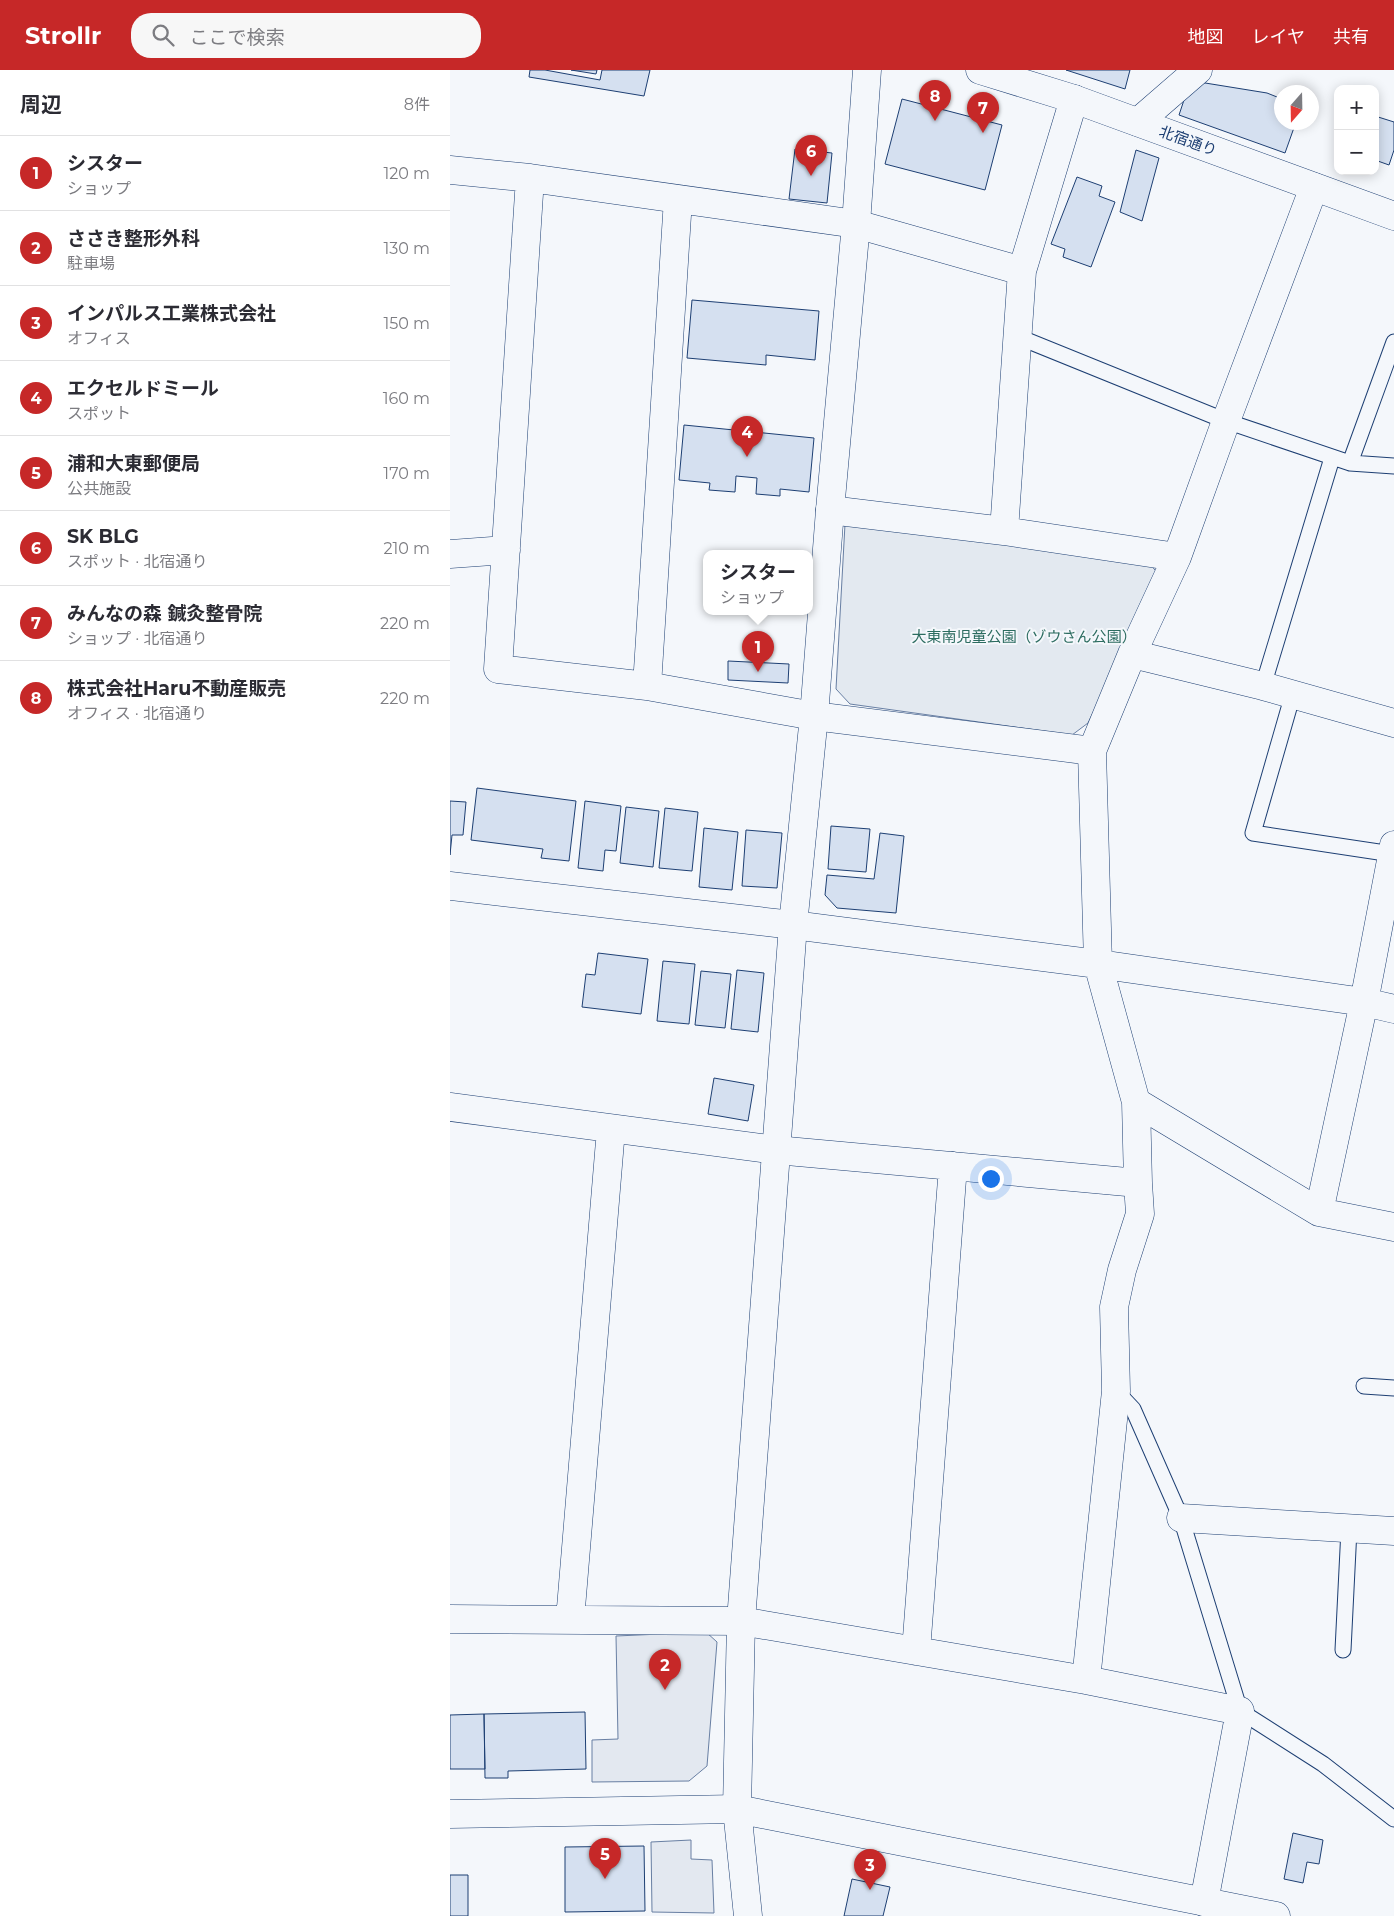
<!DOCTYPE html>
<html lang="ja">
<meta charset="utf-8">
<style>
body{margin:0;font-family:Montserrat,"Noto Sans JP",sans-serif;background:#f7f7f7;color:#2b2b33}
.controls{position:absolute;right:15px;top:15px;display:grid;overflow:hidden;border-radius:10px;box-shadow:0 2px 12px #0003}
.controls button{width:45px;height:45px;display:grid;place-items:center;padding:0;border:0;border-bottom:1px solid #e1e1e2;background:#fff;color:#2b2b33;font:25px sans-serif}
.compass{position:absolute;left:824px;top:15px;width:45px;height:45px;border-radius:50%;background:#fff;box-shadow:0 2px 12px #0003;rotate:200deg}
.you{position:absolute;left:540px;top:1108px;width:18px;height:18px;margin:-12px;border:4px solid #fff;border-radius:50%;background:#1a73e8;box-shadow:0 0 0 8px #1a73e833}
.badge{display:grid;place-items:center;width:32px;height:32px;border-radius:50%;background:#c62828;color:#fff;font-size:16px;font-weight:700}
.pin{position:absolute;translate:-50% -41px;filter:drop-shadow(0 1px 2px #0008)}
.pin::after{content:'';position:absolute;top:26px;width:18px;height:15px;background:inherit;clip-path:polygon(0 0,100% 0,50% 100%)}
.popup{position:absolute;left:253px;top:480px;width:110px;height:65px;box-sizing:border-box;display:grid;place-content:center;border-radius:10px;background:#fff;filter:drop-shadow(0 1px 4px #0005);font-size:16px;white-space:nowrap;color:#7c7c81}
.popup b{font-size:19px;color:#2b2b33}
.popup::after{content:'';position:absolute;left:50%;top:100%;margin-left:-10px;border:10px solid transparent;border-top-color:#fff}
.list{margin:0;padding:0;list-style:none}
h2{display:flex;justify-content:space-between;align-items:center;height:65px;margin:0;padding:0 20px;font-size:21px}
h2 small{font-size:16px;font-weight:400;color:#7c7c81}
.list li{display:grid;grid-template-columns:32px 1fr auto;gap:15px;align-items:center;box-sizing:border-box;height:75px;padding:0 20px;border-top:1px solid #e1e1e2}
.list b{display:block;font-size:19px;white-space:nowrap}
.list p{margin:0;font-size:16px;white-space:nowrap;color:#7c7c81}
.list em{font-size:16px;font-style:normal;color:#7c7c81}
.icon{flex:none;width:28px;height:28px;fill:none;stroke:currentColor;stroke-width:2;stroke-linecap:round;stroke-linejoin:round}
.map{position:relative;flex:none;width:944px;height:1846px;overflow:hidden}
header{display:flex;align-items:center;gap:30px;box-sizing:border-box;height:70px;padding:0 25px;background:#c62828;color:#fff}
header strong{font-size:24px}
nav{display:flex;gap:28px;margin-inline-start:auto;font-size:18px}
.search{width:350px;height:45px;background:#f7f7f7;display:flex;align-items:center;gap:12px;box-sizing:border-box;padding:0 18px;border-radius:20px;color:#7c7c81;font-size:19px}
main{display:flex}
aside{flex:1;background:#fff}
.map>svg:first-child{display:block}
.green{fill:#e3e9f0;stroke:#687fa3}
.parking{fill:#e3e8f0;stroke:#687fa3}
.building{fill:#d5e0f0;stroke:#1d3f73}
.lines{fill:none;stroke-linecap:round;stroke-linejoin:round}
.lane-casing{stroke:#1d3f73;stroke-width:17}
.street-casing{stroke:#1d3f73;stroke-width:29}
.secondary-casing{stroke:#1d3f73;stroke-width:29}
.lane{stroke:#f4f7fb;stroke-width:15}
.street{stroke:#f4f7fb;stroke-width:28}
.secondary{stroke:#f4f7fb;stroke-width:28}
.labels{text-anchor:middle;stroke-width:4;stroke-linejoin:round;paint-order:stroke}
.street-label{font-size:15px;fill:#1d3f73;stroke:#f4f7fb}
.park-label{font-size:15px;fill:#2c6c60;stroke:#f4f7fb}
</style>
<header>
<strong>Strollr</strong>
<div class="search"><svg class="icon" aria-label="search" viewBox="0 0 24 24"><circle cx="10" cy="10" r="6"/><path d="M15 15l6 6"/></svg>ここで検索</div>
<nav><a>地図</a><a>レイヤ</a><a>共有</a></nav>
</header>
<main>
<aside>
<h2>周辺<small>8件</small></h2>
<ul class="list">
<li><span class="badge">1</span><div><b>シスター</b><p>ショップ</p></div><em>120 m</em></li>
<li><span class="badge">2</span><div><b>ささき整形外科</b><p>駐車場</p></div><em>130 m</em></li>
<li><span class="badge">3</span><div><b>インパルス工業株式会社</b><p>オフィス</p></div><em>150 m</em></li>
<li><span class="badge">4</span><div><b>エクセルドミール</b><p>スポット</p></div><em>160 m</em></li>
<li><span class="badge">5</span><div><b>浦和大東郵便局</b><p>公共施設</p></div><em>170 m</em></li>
<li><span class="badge">6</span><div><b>SK BLG</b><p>スポット · 北宿通り</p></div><em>210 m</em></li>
<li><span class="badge">7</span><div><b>みんなの森 鍼灸整骨院</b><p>ショップ · 北宿通り</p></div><em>220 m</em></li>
<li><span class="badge">8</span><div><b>株式会社Haru不動産販売</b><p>オフィス · 北宿通り</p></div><em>220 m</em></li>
</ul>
</aside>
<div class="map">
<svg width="944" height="1846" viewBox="0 0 944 1846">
<rect width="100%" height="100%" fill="#f4f7fb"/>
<path class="green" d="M395,454l304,39 11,13 -72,147 -16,12 -222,-31 -14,-15z"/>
<path class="parking" d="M256,1562l11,10 -10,124 -18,15 -97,1v-42l26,-1 -2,-103z
M241,1770v19l21,1 2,53 -62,-1 -1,-70z"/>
<path class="building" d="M80,0h15l55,10 2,-10h48l-6,26 -115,-19z
M121,0h26l-1,4z
M616,0h64l-5,19z
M749,12l68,11 15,6v23h14l-11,31 -106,-38 8,-24z
M452,29l100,26 -17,65 -100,-26z
M925,46l19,6v28l-5,15 -14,-5z
M345,79l37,4 -5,50 -38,-4z
M686,80l23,8 -17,63 -22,-9z
M627,107l25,9 -3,10 16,6 -24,65 -28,-10 2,-8 -14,-5z
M242,230l127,11 -4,49 -49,-5v10l-79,-7z
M234,355l130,13 -5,54 -29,-3v7l-24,-2 1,-16 -21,-2 -1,16 -26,-2 1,-7 -31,-3z
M278,591l61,3 -1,19 -60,-3z
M27,718l99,13 -7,60 -28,-3 2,-9 -72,-9z
M0,731l16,1 -3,33h-11l-2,20z
M135,731l36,5 -5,45 -11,-1 -2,21 -25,-3z
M176,737l33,4 -6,56 -33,-4z
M215,738l33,4 -6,59 -33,-3z
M381,756l39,3 -4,43 -38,-3z
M254,758l34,4 -6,58 -33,-3z
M296,760l36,3 -5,55 -35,-2z
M430,763l24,3 -8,77 -59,-5 -12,-13 2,-20 47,4z
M148,883l50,6 -7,55 -59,-7 4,-33 9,1z
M213,891l32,3 -6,60 -32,-3z
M287,900l27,3 -6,59 -27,-3z
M251,901l30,3 -6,54 -30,-3z
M264,1008l40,7 -6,36 -40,-7z
M135,1642l1,57 -78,2v7h-23l-1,-64z
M34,1644l1,55h-35v-54z
M843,1763l30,7 -4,24 -12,-2 -4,21 -19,-4z
M194,1776l1,65 -80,1v-65z
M0,1805h18v41h-18z
M402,1809l38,8 -7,29h-39z"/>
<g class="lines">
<defs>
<path id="lane" d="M566,266l210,85 124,42 44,3
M900,393l44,-121
M813,616l69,-228
M843,624l-40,139 139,21
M914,1316l30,2
M666,1321l17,18 48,109 59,193 83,53 71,55
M893,1580l6,-121"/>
<path id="street" d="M688,52l60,-52
M0,100l80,8 326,46 166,47
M80,108l-32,491 149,17 167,30 278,35
M864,117l-88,234 -49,136 -45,97 -40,97 6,213 38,138 183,110 75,15
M380,440l174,21 173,26
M554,461l18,-260 52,-172
M0,484l56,-4
M682,584l131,32 131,37
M197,616l31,-487
M0,816l343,39 305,39 266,38 30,7
M0,1037l326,43 362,33 -2,-81
M869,1142l45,-210 30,-157
M731,1448l213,13
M0,1549l291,2 345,59 154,31 -36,191
M120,1550l41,-491
M466,1581l37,-485
M636,1610l30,-289 -2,-84 8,-37 18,-56 -2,-31"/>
<path id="secondary" d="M530,0l94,29 320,117
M0,1744l287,-5 539,107
M298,1846l-11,-107 4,-188 52,-696 21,-209 16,-206 26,-286 11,-154"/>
</defs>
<use href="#lane" class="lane-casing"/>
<use href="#street" class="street-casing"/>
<use href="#secondary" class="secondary-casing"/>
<use href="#lane" class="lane"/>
<use href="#street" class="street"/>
<use href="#secondary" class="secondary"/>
</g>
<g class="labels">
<g class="street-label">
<text transform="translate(738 71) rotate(20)" y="5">北宿通り</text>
</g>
<g class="park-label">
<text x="574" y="572">大東南児童公園（ゾウさん公園）</text>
</g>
</g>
</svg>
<div class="controls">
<button>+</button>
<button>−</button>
</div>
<svg class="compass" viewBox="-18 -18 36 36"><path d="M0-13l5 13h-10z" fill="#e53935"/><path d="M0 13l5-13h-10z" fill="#7c7c81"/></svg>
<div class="you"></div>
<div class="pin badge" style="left:308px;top:602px">1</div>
<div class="popup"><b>シスター</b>ショップ</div>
<div class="pin badge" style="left:215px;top:1620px">2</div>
<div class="pin badge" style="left:420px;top:1820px">3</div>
<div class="pin badge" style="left:297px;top:387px">4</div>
<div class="pin badge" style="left:155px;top:1809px">5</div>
<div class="pin badge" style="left:361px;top:106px">6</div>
<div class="pin badge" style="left:533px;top:63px">7</div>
<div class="pin badge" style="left:485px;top:51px">8</div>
</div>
</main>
